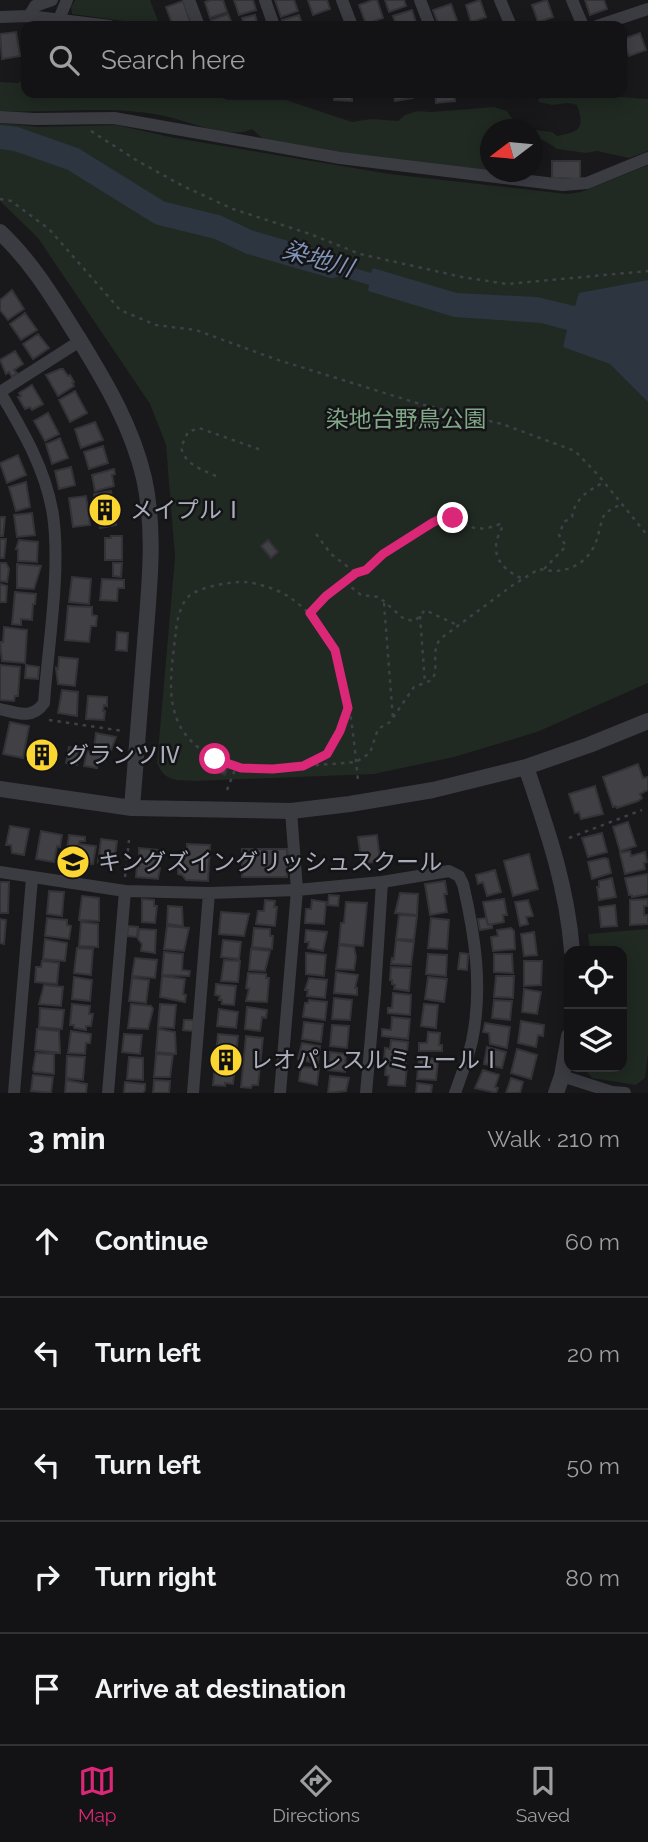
<!DOCTYPE html>
<meta charset="utf-8">
<style>
body{margin:0;font-family:Raleway,"Noto Sans JP",sans-serif;background:#202022;color:#f1f3f6}
.controls{position:absolute;right:21px;bottom:21px;display:grid;overflow:hidden;border-radius:14px;box-shadow:0 4px 18px #0003}
.controls button{width:63px;height:63px;display:grid;place-items:center;padding:0;border:0;border-bottom:2px solid #323234;background:#131214;color:#f1f3f6;font:35px sans-serif}
.compass{position:absolute;left:480px;top:119px;width:63px;height:63px;border-radius:50%;background:#131214;box-shadow:0 4px 18px #0003;rotate:254deg}
.stop{position:absolute;width:21px;height:21px;margin:-16px;border:5px solid #db2777;border-radius:50%;background:#fff}
.stop.end{background:#db2777;border-color:#fff;box-shadow:0 2px 7px #0008}
.list{margin:0;padding:0;list-style:none}
h2{display:flex;justify-content:space-between;align-items:center;height:91px;margin:0;padding:0 28px;font-size:30px}
h2 small{font-size:23px;font-weight:400;color:#9d9ea0}
.list li{display:grid;grid-template-columns:46px 1fr auto;gap:21px;align-items:center;box-sizing:border-box;height:112px;padding:0 28px;border-top:2px solid #323234}
.list b{display:block;font-size:26px;white-space:nowrap}
.list em{font-size:23px;font-style:normal;color:#9d9ea0}
.icon{flex:none;width:38px;height:38px;fill:none;stroke:currentColor;stroke-width:2;stroke-linecap:round;stroke-linejoin:round}
.map{position:relative;flex:none;width:648px;height:1093px;overflow:hidden}
.search{position:absolute;background:#131214;box-shadow:0 4px 18px #0003;left:21px;right:21px;top:21px;height:77px;display:flex;align-items:center;gap:18px;box-sizing:border-box;padding:0 24px;border-radius:14px;color:#9d9ea0;font-size:26px}
.sheet{height:651px;background:#131214}
nav{display:flex;justify-content:space-around;align-items:center;box-sizing:border-box;height:98px;border-top:2px solid #323234;background:#131214;font-size:19px;color:#9d9ea0}
nav a{display:grid;justify-items:center;gap:4px}
nav .on{color:#db2777}
.map>svg:first-child{display:block}
.green{fill:#202922}
.water{fill:#2d3540}
.lines{fill:none;stroke-linecap:round;stroke-linejoin:round}
.river{stroke:#2d3540;stroke-width:24}
.building{fill:#404045;stroke:#333237;stroke-width:2}
.path{stroke:#3f4047;stroke-width:2.5;stroke-dasharray:3.5 5;stroke-linecap:butt}
.minor{stroke:#3b3b42;stroke-width:12}
.tertiary{stroke:#3b3b42;stroke-width:16}
.route{stroke:#db2777;stroke-width:9}
.labels{text-anchor:middle;stroke-width:5;stroke-linejoin:round;paint-order:stroke}
.park-label{font-size:23px;fill:#80a788;stroke:#141316}
.poi-label{font-size:23px;fill:#aaadbb;stroke:#141316;text-anchor:start}
.water-label{font-size:24px;font-style:italic;fill:#8095b7;stroke:#141316}
</style>
<div class="map">
<svg width="648" height="1093" viewBox="0 0 648 1093">
<rect width="100%" height="100%" fill="#19181b"/>
<path class="green" d="M75,0h75l10,26 -88,-12 -1,-7z
M26,77v16h181l21,7h58l66,22 19,-3 27,2 7,-6 12,-4 14,1 63,-5 13,4 8,12 1,6 -26,1v42l-129,-16 -98,-17 -11,-10c-19,11 -62,-7 -84,-12 -54,-13 -113,-3 -168,-6v-29l18,1z
M563,93l85,6v52l-19,7 -32,-7 -11,2 -29,-4 -14,-9 -10,2v-12h1l18,2 5,4c20,-4 29,-6 20,-31l-9,-2 -16,2 -13,-3 -1,-3z
M0,123l39,4 78,-2 53,12 220,37 177,20 14,-2 67,-27v518l-111,49 -83,25 -80,17 -179,7c-19,-1 -30,1 -38,-18l18,-206 -9,-112 -16,-41 -112,-166 -38,-37z
M648,929v125l-3,24 -9,7 -44,-7 -9,-11h39v-116h-32l-2,-17z"/>
<path class="water" d="M304,253l67,20 2,-5 84,25 80,4 38,9 4,-13 69,-13v122l-38,-38 -47,-17 4,-17 -26,-7 -87,-6 -86,-26 1,-6 -68,-21z"/>
<g class="lines">
<path class="river" d="M0,137l16,2 57,20 87,54 57,14 32,15 83,24"/>
</g>
<path class="building" d="M211,0h12l4,12 -17,6 -5,-16z
M234,0h19l3,10 -17,5z
M275,0h19l4,11 -17,6z
M308,0h19l3,9 -17,6z
M373,0h4l6,18 -17,6 -7,-19z
M385,0h19l2,6 -17,6z
M480,0l6,17 -15,5 -5,-17z
M547,0l6,17 -15,5 -6,-17z
M585,0h19l3,9 -17,6z
M183,1l8,23 -18,2 -7,-19z
M451,4l8,22h-20l-6,-16z
M412,10l5,16h-15l-1,-3 -5,2 -3,-9z
M228,14l5,12h-20l-2,-6z
M255,15l3,11h-14l-2,-8z
M299,15l4,11h-19l-2,-6z
M16,32l4,24 -18,3 -2,-25z
M640,33l6,17 -17,6 -6,-17z
M334,93h18v8l-18,-1z
M393,93h19l1,5 -18,3z
M435,93h19l1,8 -19,2z
M552,161h28v18l-28,-1z
M12,290l12,19 -16,11 -8,-10v-10z
M25,313l12,17 -16,10 -11,-16z
M38,334l11,14 -16,11 -10,-15z
M15,351l8,13 -9,6 3,3 -5,4 -3,-5 -3,2 -6,-14z
M60,369h3l5,7 2,-1 4,7 -2,1 2,3 -16,10 -12,-21z
M32,385l11,19 -11,6 -2,-3 -5,2 -7,-12 3,-1 -2,-3z
M75,391l12,22 -17,9 -11,-22z
M48,413l11,21 -14,7 -11,-20z
M95,422l8,18 -22,8 -6,-19z
M60,438l8,20 -16,6 -6,-20z
M103,446l5,17 -19,6 -5,-17z
M18,455l8,20 -19,8 -7,-20z
M71,467l4,18 -16,4 -4,-18z
M114,469l1,5 -3,1 2,11 -19,5 -3,-16z
M26,482l4,25 -14,4 -7,-24z
M111,491l5,34 -16,3 -6,-34z
M86,496l4,29 -17,2 -4,-29z
M32,513l3,22 -18,2 -3,-22z
M0,517h5l-2,19h-3z
M111,536h11v24h-17v-22h6z
M0,539h6l-2,19h-4z
M19,540l19,2 -1,20 -19,-1v-12h-2z
M268,540l10,12 -7,6 -10,-12z
M0,563h6l3,6 -2,13 -7,-1z
M113,563h9l-1,14 -8,-1z
M17,564l24,2 -7,23 -17,-1z
M72,577l19,2 -2,25 -20,-2z
M102,579l22,1v8h-6l-1,13 -17,-1z
M0,584l7,2 -1,16h-6z
M15,592l21,2 -1,10h-2l-1,16 -11,-1v6l-9,-1z
M68,606l24,1v8l5,1 -1,10h-5l-2,16 -24,-2z
M4,627l23,3 -2,33 -23,-2 -2,-19h3z
M117,632l11,1 -1,18 -11,-1z
M59,657l19,2 -3,27 -17,-2 -2,-16 2,1z
M0,665l20,2 -2,29h-3l-1,5 -14,-1z
M26,665l13,2 -1,12 -13,-1z
M62,690l16,2 -1,24 -19,-3z
M88,696l19,1v9l-3,-1 -1,6h2l-1,9 -18,-1z
M10,722l19,4 -6,32 -20,-4z
M96,733l20,4 -5,13 -17,-3z
M38,743h8v4l8,1 -3,13 -20,-3 2,-7 3,1z
M69,747l10,2 -2,16 -11,-2z
M87,751l19,3 -1,8 -7,-1 -1,7 -13,-2z
M216,763l11,6 -2,6 -12,-5z
M638,764l5,14 5,-1v13l-8,4 2,4 -4,3 -21,7 -1,-2 -3,1 -10,-30z
M595,786l8,28 -22,5 -2,-7 -4,1 -6,-19z
M628,822l8,24 -16,5 -7,-24z
M10,826l19,3 -5,26 -12,-2 -1,-8h-5z
M41,831l21,4 -2,12 -3,-1 -3,16 -18,-3z
M602,833l5,19 -19,5 -6,-19z
M69,835l16,2v4h-5l-1,3 17,2 -3,18 -28,-1z
M377,835l3,25 -18,5 -4,-28z
M101,839l16,2 -3,24 -16,-2z
M187,844l23,1 -2,36 -22,-1 -4,-5 -4,-1v-8h5l1,-17h3z
M139,848l19,2 -4,17 6,1 -2,11 -22,-2 1,-11h2z
M242,849h45v28h-45z
M630,851l1,5 14,-4 2,10 -3,1 1,6 -20,5 -5,-21z
M529,854l9,35 -25,7 -9,-35z
M604,858l4,1 3,14 -19,6 -4,-17z
M495,870l6,22 -14,4 -4,-14 -5,2 -2,-9z
M648,874v20l-16,3v-2h-3l-4,-17z
M612,878l4,19 -17,3 -2,-13h2v-6z
M445,881l2,13h-3l3,18 -17,3 -5,-31z
M0,882h9l-1,31h-8z
M49,891l15,1 -2,24 -15,-2z
M400,893l18,1 -1,21 -22,-2z
M329,895l10,1 -1,10 -10,-1z
M82,896l17,2v23l-20,-1z
M142,899l12,1v6h3l-2,17 -13,-1z
M504,899l3,16h-4l1,7 -16,3 -5,-23z
M648,899v7h-4v9h4v9l-18,1v-25z
M265,900l10,1 -1,6h3l-2,19 -19,-2 2,-13h6z
M312,900l14,2 -2,22 -19,-1 1,-14h5z
M528,900l5,16 -7,1 2,7 -8,2 -5,-24z
M346,902l21,1 -4,43 -24,-2 2,-21h3z
M615,905l2,21 -16,1 -2,-20z
M168,906l14,1 1,19 -16,-2z
M221,912l28,2 -5,22 -25,-2z
M399,915l18,1 -3,24 -18,-1z
M47,918l20,2v5l4,1 -2,13 -24,-3z
M431,918l18,2 -2,29 -19,-1z
M486,918l2,7 4,-1v4l-12,2 -2,-11z
M0,919l6,1 -2,24 -4,-1z
M81,922l17,2v23l-19,-1z
M128,926l10,1 -1,10 -10,-1z
M167,926l22,2 -5,23 -20,-2z
M254,928l16,1v7h3l-1,13 -20,-2z
M511,928l3,3 1,18 -22,2 -2,-14 7,-1 -1,-6z
M139,929l17,1 -1,23 -14,-2 1,-7 -4,-5z
M306,930l21,2 -4,19 -15,-3 1,-6h-4z
M534,932l3,23 -13,1 -3,-22z
M45,939l22,4 -2,18 -22,-2z
M223,940l18,2 -2,17 -18,-2z
M396,940l18,2 -3,23 -20,-1 1,-6 2,1z
M339,945l15,2 2,10 -2,13 -18,-1z
M77,948l16,1 -2,26 -17,-2z
M251,949l19,2 -5,20 -16,-1z
M164,952l19,2 -1,16 8,1 -1,5 -27,-1z
M306,953l20,2 -2,21 -18,-2z
M460,953l8,1 -1,16 -9,-1z
M428,954l19,1 -1,21 -20,-2z
M494,954h18l1,19 -19,-1z
M135,958l22,2 -2,18 -23,-2z
M224,960l16,1 -2,21 -17,-1z
M42,961l17,2 -2,21 -22,-2 1,-15h5z
M524,961h18l-1,24 -17,1z
M391,967l20,1 -2,23 -15,-2 1,-4 -3,-1v-4h-2z
M336,972l22,3 -3,13h2v7l-23,-2z
M248,973l18,1v4h3l-2,24 -21,-1 3,-12 -3,-1z
M162,976l23,3 -2,15 3,1 -1,7 -25,-5z
M496,976h18l-1,22 -19,-1z
M74,977l18,3 -2,21 -18,-2z
M428,977l19,2 -3,23 -19,-3z
M132,978l17,2 -3,23 -17,-2z
M309,978l18,2 -2,18 -18,-2 1,-6h-3z
M216,984l20,2 -2,19 -12,-1v-4h-3l1,-4 -5,-1z
M44,985l19,2 -2,19 -22,-2z
M524,989l17,3 -4,22 -15,-2z
M393,993l18,2 -1,20 -22,-2v-5h4z
M334,998l18,2 -2,20 -18,-1z
M309,1000l18,2 -2,18 -22,-3 2,-14h3z
M494,1000l18,1 -2,19 -18,-2z
M72,1004l18,2 -1,8h4l-2,12h-5v4l-12,-2v-3h-4z
M131,1004l20,2 2,3 -5,20 -20,-1z
M160,1004l16,1 -2,23 -16,-1z
M424,1004l14,1 -2,23 -15,-2z
M247,1007l20,3 -1,8 -4,-1 -2,14 -15,-2z
M40,1008l24,2 -2,19 -23,-2z
M219,1009l19,3 -2,16 -19,-2z
M392,1017l18,2 -2,20 -26,-3v-7l9,1z
M184,1020h10l-1,11 -10,-1z
M521,1021l23,4 -1,11 -5,-1 -2,12 -18,-4z
M304,1022l19,2 -2,18 -19,-3z
M485,1023l25,4 -3,21 -17,-4 -1,-11 -6,-1z
M332,1025l17,1 -2,22 -17,-2z
M37,1029l22,2 1,22 -25,-3z
M158,1029l17,3 1,22 -20,-2z
M71,1031l20,3 -1,9h-4l-1,11 -17,-1z
M428,1032l12,1 -1,12h3v6h-23v-8h8z
M124,1034l18,1 -2,19 -18,-2z
M218,1034l20,2 -5,48 -8,-1v3l-12,-1z
M246,1036l17,2 -5,47h-6l-1,3 -10,-1z
M391,1040l17,2 -2,21 -22,-2 1,-13 5,1z
M302,1043l18,3 -2,18 -20,-5z
M487,1047l19,5 -4,16 -18,-4z
M517,1049l20,6 -6,24 -20,-6z
M330,1052l16,2 -1,18 -17,-2z
M36,1053l18,1v20l-20,-2 -1,-3z
M156,1054l17,1 -3,22h-16z
M67,1056l18,1 -2,23 -17,-2z
M129,1057l14,1v22l-16,-1z
M419,1058l16,1v2h3l-2,19 -19,-1z
M386,1064l21,2 -2,20 -17,-1 1,-9 -4,-1z
M301,1067l18,1 -2,17 -18,-4z
M483,1070l16,5 -4,12 3,1 -2,5 -21,-5z
M33,1075l20,2 -2,16 -20,-2z
M330,1076l19,2 -3,13 -18,2z
M511,1078l12,4 -3,11h-14z
M66,1080l21,4 -1,9h-21z
M154,1080l16,1 -1,12h-16z
M125,1082l20,2v6l-2,3h-19z
M417,1083l15,2 -1,8h-15z"/>
<g class="lines">
<path class="path" d="M91,131l45,29 47,26 50,23 77,25 50,20 102,23 45,7 141,-13
M0,199l11,2 38,28 71,81 36,15 40,5 79,29 145,45 82,20 73,27 24,25 49,60
M216,476c-15,-7 -31,-11 -35,-29l7,-15 11,-4 62,22
M316,534l15,20 25,19
M544,569l22,-23 -7,-11 5,-13 8,-5c3,-19 16,-26 32,-35
M345,582l16,13 18,2 25,22 11,2 10,-11 32,15
M384,603l9,116
M310,613l16,-17 30,-23 10,-3 17,-16 59,-36c27,0 25,19 58,6l3,2c-15,25 -5,42 20,53
M420,616l5,67
M348,708c-5,14 -11,37 -24,47 -39,30 -122,16 -145,-31 -14,-29 -6,-63 -3,-94 1,-10 5,-27 13,-34 10,-9 44,-15 56,-14 12,1 31,7 41,13 21,13 38,33 49,55 13,28 20,98 23,131
M49,720l74,11
M307,766l49,-4 14,-9 8,-24 12,-7 24,-35 18,-7c8,-14 -2,-26 8,-41l73,-54 26,-16c21,5 41,0 53,-19 7,-10 7,-25 13,-37l16,-9
M227,790l9,-23
M569,838l73,-28
M125,877l4,-37"/>
<path class="minor" d="M189,0l10,26
M265,0l9,26
M342,0l10,26
M420,0l10,26
M500,0l11,26
M572,0l11,26
M29,16l6,-10 17,-6
M0,17l29,-1 81,10
M59,19l8,-19
M597,26l51,-17
M0,117l35,2 79,-1 226,40 223,27 24,-2 61,-25
M0,392c23,39 46,78 53,123 8,57 -5,130 -9,188 -12,17 -27,10 -44,6
M0,392l80,-51
M0,872l125,19 84,2 88,-3 85,-8 67,-11 10,5 4,8c12,51 20,104 9,157 -4,17 -11,35 -17,52
M562,1076l50,16 13,1
M14,1093l18,-215
M108,1093l17,-202
M193,1093l16,-200
M280,1093l17,-203 -6,-79
M366,1093l9,-101 7,-110"/>
<path class="tertiary" d="M0,232c33,31 55,69 79,107 27,44 53,88 65,139 12,55 5,110 1,165 -4,55 -9,110 -13,165
M526,767c21,62 41,119 46,184
M0,789l132,19 159,3 59,-7 83,-14 93,-23 63,-22 59,-24
M556,1093l6,-17 7,-40"/>
</g>
<g class="lines">
<path class="route" d="M215,759l26,9 32,1 30,-3 24,-12 13,-23 8,-23 -13,-58 -25,-37 16,-17 30,-23 10,-3 17,-16 49,-31 10,-5h11"/>
</g>
<defs>
<symbol id="building-disc" viewBox="-11 -11 22 22"><circle r="9.5" fill="#fbd530" stroke="#141316"/><path d="M-4-6H4V6H1V3H-1V6H-4ZM-2.5-4.3h1.7v1.8h-1.7ZM.8-4.3h1.7v1.8H.8ZM-2.5-1h1.7V.8h-1.7ZM.8-1h1.7V.8H.8Z" fill="#111"/></symbol>
<symbol id="school-disc" viewBox="-11 -11 22 22"><circle r="9.5" fill="#fbd530" stroke="#141316"/><path d="M0-5L7-2L0 1L-7-2ZM-4 1L0 2.5L4 1V4Q0 6-4 4Z" fill="#111"/></symbol>
</defs>
<g fill-rule="evenodd">
<use href="#building-disc" x="86" y="491" width="38" height="38"/>
<use href="#building-disc" x="23" y="736" width="38" height="38"/>
<use href="#school-disc" x="54" y="843" width="38" height="38"/>
<use href="#building-disc" x="207" y="1041" width="38" height="38"/>
</g>
<g class="labels">
<g class="park-label">
<text x="406" y="427">染地台野鳥公園</text>
</g>
<g class="poi-label">
<text x="130" y="518">メイプルⅠ</text>
<text x="66" y="763">グランツⅣ</text>
<text x="98" y="870">キングズイングリッシュスクール</text>
<text x="250" y="1068">レオパレスルミュールⅠ</text>
</g>
<g class="water-label">
<text transform="translate(318 259) rotate(16)" y="8">染地川</text>
</g>
</g>
</svg>
<div class="controls">
<button><svg class="icon" aria-label="locate" viewBox="0 0 24 24"><circle cx="12" cy="12" r="6"/><path d="M12 2v4M12 18v4M2 12h4M18 12h4"/></svg></button>
<button><svg class="icon" aria-label="layers" viewBox="0 0 24 24"><path d="M12 4l9 5-9 5-9-5zM3 14l9 5 9-5"/></svg></button>
</div>
<svg class="compass" viewBox="-18 -18 36 36"><path d="M0-13l5 13h-10z" fill="#e53935"/><path d="M0 13l5-13h-10z" fill="#9d9ea0"/></svg>
<div class="stop" style="left:215px;top:759px"></div>
<div class="stop end" style="left:453px;top:518px"></div>
<div class="search"><svg class="icon" aria-label="search" viewBox="0 0 24 24"><circle cx="10" cy="10" r="6"/><path d="M15 15l6 6"/></svg>Search here</div>
</div>
<section class="sheet">
<h2>3 min<small>Walk · 210 m</small></h2>
<ul class="list">
<li><svg class="icon" aria-label="ahead" viewBox="0 0 24 24"><path d="M12 20V5M6 11l6-6 6 6"/></svg><div><b>Continue</b></div><em>60 m</em></li>
<li><svg class="icon" aria-label="left" viewBox="0 0 24 24"><path d="M17 20v-9H6M10 6l-5 5 5 5"/></svg><div><b>Turn left</b></div><em>20 m</em></li>
<li><svg class="icon" aria-label="left" viewBox="0 0 24 24"><path d="M17 20v-9H6M10 6l-5 5 5 5"/></svg><div><b>Turn left</b></div><em>50 m</em></li>
<li><svg class="icon" aria-label="right" viewBox="0 0 24 24"><path d="M7 20v-9h11M14 6l5 5-5 5"/></svg><div><b>Turn right</b></div><em>80 m</em></li>
<li><svg class="icon" aria-label="arrive" viewBox="0 0 24 24"><path d="M6 21V4h12l-3 4 3 4H6"/></svg><div><b>Arrive at destination</b></div></li>
</ul>
</section>
<nav>
<a class="on"><svg class="icon" aria-label="map" viewBox="0 0 24 24"><path d="M3 6l6-2 6 2 6-2v14l-6 2-6-2-6 2zM9 4v14M15 6v14"/></svg>Map</a>
<a><svg class="icon" aria-label="directions" viewBox="0 0 24 24"><path d="M12 3l9 9-9 9-9-9zM9 14v-3h6M13 9l2 2-2 2"/></svg>Directions</a>
<a><svg class="icon" aria-label="saved" viewBox="0 0 24 24"><path d="M7 4h10v16l-5-4-5 4z"/></svg>Saved</a>
</nav>
